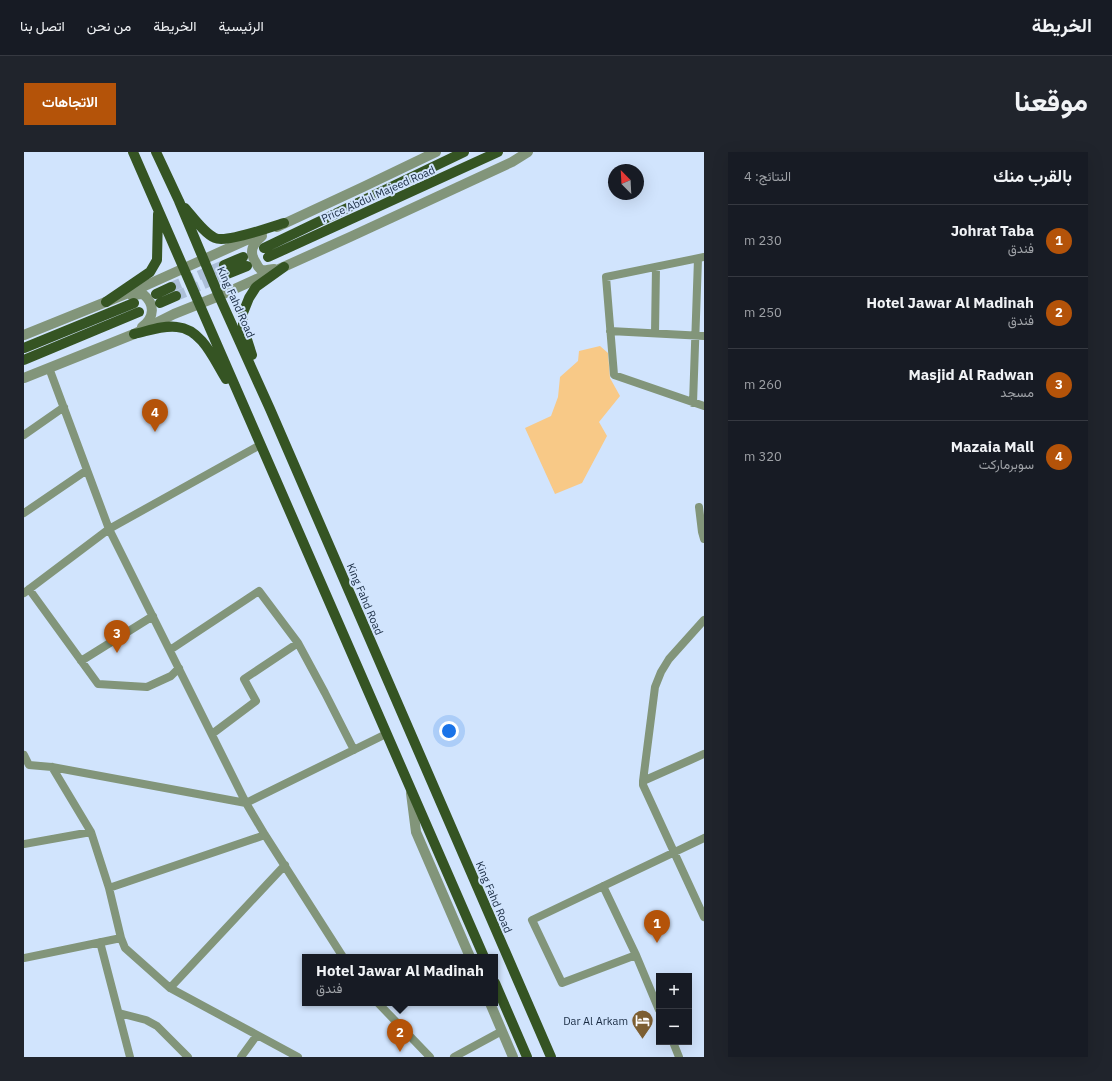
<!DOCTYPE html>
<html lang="ar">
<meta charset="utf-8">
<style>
body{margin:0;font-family:"IBM Plex Sans",Vazirmatn,sans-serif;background:#20242c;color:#f1f3f6;direction:rtl}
.controls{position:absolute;right:12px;bottom:12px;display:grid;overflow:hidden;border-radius:0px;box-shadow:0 4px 16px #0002}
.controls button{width:36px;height:36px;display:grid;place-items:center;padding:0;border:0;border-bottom:1px solid #363941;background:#171b24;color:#f1f3f6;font:20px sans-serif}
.compass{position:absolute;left:584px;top:12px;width:36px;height:36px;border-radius:50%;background:#171b24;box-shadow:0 4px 16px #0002;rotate:336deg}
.you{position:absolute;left:425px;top:579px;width:14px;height:14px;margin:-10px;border:3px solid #fff;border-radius:50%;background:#1a73e8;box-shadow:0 0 0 6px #1a73e833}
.badge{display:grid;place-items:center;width:26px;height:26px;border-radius:50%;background:#b45309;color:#fff;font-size:13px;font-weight:700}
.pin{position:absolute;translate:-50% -33px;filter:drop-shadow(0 1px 2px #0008)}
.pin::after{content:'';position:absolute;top:21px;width:14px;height:12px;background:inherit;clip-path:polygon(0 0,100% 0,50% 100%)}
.popup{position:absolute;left:278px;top:802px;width:196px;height:52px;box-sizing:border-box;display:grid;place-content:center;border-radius:0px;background:#171b24;filter:drop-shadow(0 1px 3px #0005);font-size:13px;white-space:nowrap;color:#9ea1a6}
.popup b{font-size:15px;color:#f1f3f6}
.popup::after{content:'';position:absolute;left:50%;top:100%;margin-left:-8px;border:8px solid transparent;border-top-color:#171b24}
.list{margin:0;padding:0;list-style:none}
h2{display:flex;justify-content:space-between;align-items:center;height:52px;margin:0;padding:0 16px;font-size:17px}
h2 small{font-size:13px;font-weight:400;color:#9ea1a6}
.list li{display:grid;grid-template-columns:26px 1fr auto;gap:12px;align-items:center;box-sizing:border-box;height:72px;padding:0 16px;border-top:1px solid #363941}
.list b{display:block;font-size:15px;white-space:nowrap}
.list p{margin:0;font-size:13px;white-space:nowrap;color:#9ea1a6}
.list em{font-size:13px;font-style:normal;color:#9ea1a6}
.map{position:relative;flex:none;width:680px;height:905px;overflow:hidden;direction:ltr;border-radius:0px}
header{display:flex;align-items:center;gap:24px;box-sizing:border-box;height:56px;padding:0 20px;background:#171b24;border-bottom:1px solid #363941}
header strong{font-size:19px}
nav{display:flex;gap:22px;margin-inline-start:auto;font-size:14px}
.intro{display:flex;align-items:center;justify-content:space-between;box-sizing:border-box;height:96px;padding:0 24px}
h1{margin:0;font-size:28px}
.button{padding:10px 18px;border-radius:0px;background:#b45309;color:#fff;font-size:14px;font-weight:700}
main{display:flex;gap:24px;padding:0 24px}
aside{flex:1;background:#171b24;border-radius:0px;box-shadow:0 4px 16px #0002}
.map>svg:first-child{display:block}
.green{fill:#f8c987}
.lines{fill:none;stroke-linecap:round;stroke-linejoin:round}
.primary-tunnel{stroke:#acbfd8;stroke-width:10;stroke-dasharray:10 5;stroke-linecap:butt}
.minor{stroke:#82957a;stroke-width:8}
.tertiary{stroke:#82957a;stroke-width:10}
.primary{stroke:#355423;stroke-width:10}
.labels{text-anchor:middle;stroke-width:4;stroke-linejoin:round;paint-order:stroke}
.street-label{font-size:11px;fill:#192b42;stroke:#d1e4fd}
.poi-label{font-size:11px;fill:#192b42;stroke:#d1e4fd;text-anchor:end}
</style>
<header>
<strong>الخريطة</strong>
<nav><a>الرئيسية</a><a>الخريطة</a><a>من نحن</a><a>اتصل بنا</a></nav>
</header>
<div class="intro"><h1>موقعنا</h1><a class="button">الاتجاهات</a></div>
<main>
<aside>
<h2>بالقرب منك<small>النتائج: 4</small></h2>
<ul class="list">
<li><span class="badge">1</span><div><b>Johrat Taba</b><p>فندق</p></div><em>230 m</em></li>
<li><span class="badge">2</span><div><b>Hotel Jawar Al Madinah</b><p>فندق</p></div><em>250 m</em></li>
<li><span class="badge">3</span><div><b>Masjid Al Radwan</b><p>مسجد</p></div><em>260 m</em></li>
<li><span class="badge">4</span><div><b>Mazaia Mall</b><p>سوبرماركت</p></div><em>320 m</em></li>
</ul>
</aside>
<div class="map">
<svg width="680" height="905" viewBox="0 0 680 905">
<rect width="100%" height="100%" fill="#d1e4fd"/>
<path class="green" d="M576,194l8,7 2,25 10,18 -21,26 8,14 -25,47 -27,11 -30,-66 26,-12 7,-19 2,-20 18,-16 1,-10z"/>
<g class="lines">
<path class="primary-tunnel" d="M147,135l53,-22
M152,144l51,-22"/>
<path class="minor" d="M680,105l-98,20 8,98 90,31
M586,179l94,5
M631,181l1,-66
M669,251l5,-144
M0,283l40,-28
M675,355l3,25 2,7
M0,361l63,-43
M5,437l69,95 49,3 24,-11 8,-8
M0,441l85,-64 151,-84
M146,498l89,-59 39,52 27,50 29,57
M57,509l72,-45
M188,582l44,-33 -12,-22 54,-36
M680,602l-61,27v4l61,132
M0,603l5,10 23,2 194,36 -137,-274 -60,-161
M28,615l39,65 18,56 12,50 4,10 45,40 128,69
M619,629l12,-94 6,-15 8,-13 35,-39
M0,692l67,-12
M579,734l33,69
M85,736l156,-53
M76,790l30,115
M319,805l-78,-122 -19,-32 140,-69
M0,806l97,-20
M146,836l115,-123
M354,851l52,54
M635,858l-23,-55 -74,28 -30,-63 172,-82
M95,861l27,7 11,6 31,31
M649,890l6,15
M217,905l16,-22
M430,905l48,-26"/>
<path class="tertiary" d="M253,75l86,-40 73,-35
M238,84c-9,8 -14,15 -6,27 1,2 3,6 6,7 3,1 8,-1 12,-1
M107,143l12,-1c12,10 12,23 -1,33
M0,183l114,-46 124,-56
M0,226l110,-44 40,-20 45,-18 131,-59 162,-75 16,-10
M387,641l5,39 54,125
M466,851l23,54"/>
<path class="primary" d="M109,0l351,805
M132,0l23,49 40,95 51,113 281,648
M161,56c8,9 19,25 30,30 11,5 56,-11 69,-15
M240,96l200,-96
M244,105l230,-105
M200,113l19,-8
M203,122l20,-8
M132,142l15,-7
M82,150l44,-30 7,-12 1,-46
M136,151l16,-7
M110,182c14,-3 29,-9 43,-7 25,2 37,33 49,52
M0,196l110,-45
M228,203l-9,-28v-14l6,-15 7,-11 28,-20
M0,208l115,-48
M471,831l32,74"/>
</g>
<defs>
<symbol id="hotel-pin" viewBox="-11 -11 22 30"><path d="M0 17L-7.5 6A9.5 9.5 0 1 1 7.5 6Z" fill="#7d5f33" stroke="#d1e4fd"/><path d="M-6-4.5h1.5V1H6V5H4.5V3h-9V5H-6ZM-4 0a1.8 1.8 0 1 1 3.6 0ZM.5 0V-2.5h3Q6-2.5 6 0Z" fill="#fff"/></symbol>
</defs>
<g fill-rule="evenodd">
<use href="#hotel-pin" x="606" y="856" width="25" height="34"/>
</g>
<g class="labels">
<g class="street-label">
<text transform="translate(354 42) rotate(-24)" y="4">Price Abdul Majeed Road</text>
<text transform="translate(212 150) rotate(66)" y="4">King Fahd Road</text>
<text transform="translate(341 447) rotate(67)" y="4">King Fahd Road</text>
<text transform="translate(470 745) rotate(67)" y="4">King Fahd Road</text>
</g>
<g class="poi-label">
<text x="604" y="873">Dar Al Arkam</text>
</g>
</g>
</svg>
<div class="controls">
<button>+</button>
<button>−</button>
</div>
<svg class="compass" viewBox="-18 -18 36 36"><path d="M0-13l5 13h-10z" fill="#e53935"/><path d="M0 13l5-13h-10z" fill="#9ea1a6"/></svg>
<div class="you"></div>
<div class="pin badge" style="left:633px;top:791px">1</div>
<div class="pin badge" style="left:376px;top:900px">2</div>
<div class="popup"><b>Hotel Jawar Al Madinah</b>فندق</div>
<div class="pin badge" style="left:93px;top:501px">3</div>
<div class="pin badge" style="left:131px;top:280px">4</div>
</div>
</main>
